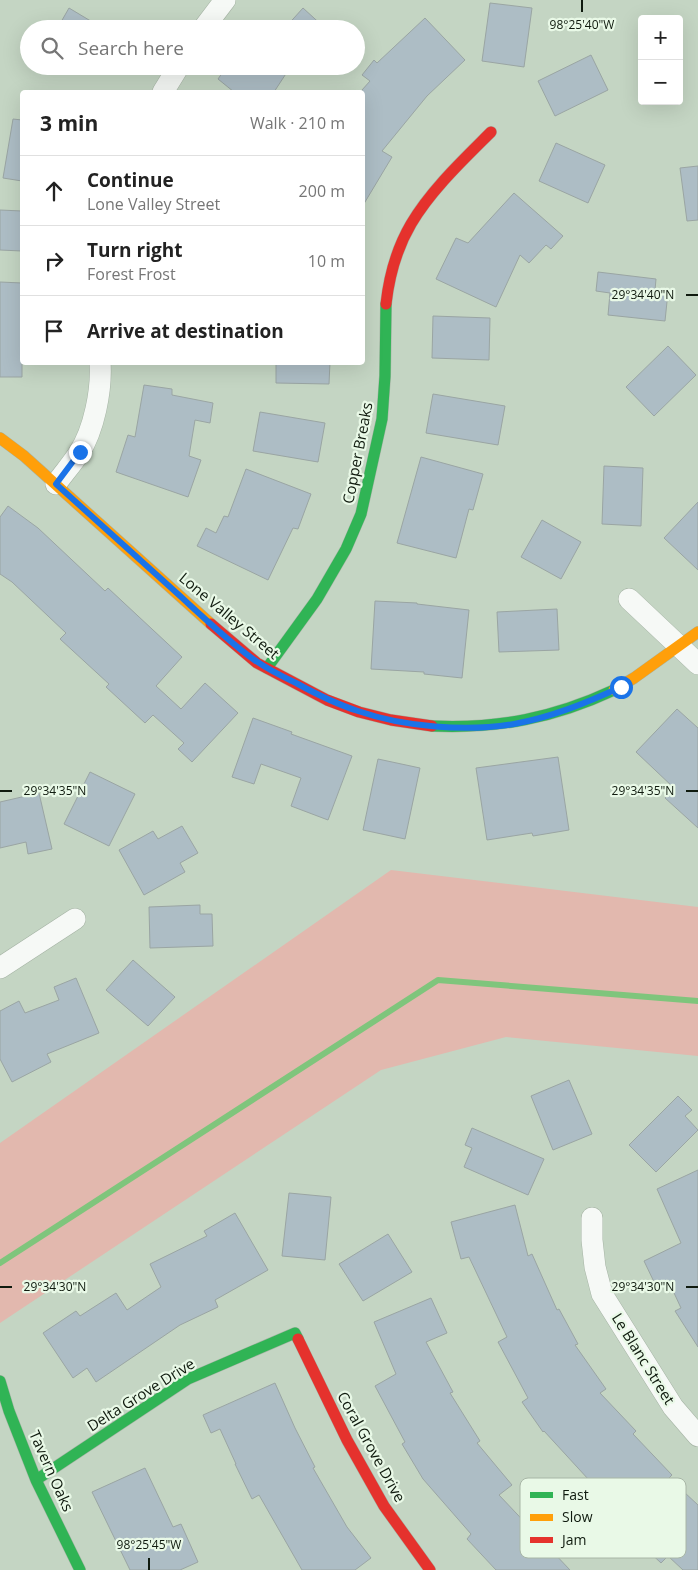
<!DOCTYPE html>
<meta charset="utf-8">
<style>
body{margin:0;font-family:"Open Sans",sans-serif;background:#f2f2f2;color:#222}
.controls{position:absolute;right:15px;top:15px;display:grid;overflow:hidden;border-radius:5px;box-shadow:0 5px 20px #0002}
.controls button{width:45px;height:45px;display:grid;place-items:center;padding:0;border:0;border-bottom:1px solid #e0e0e0;background:#fff;color:#222;font:25px sans-serif}
.stop{position:absolute;width:15px;height:15px;margin:-11px;border:4px solid #1a73e8;border-radius:50%;background:#fff}
.stop.end{background:#1a73e8;border-color:#fff;box-shadow:0 1px 5px #0008}
.list{margin:0;padding:0;list-style:none}
h2{display:flex;justify-content:space-between;align-items:center;height:65px;margin:0;padding:0 20px;font-size:21px}
h2 small{font-size:16px;font-weight:400;color:#767676}
.list li{display:grid;grid-template-columns:32px 1fr auto;gap:15px;align-items:center;box-sizing:border-box;height:70px;padding:0 20px;border-top:1px solid #e0e0e0}
.list b{display:block;font-size:19px;white-space:nowrap}
.list p{margin:0;font-size:16px;white-space:nowrap;color:#767676}
.list em{font-size:16px;font-style:normal;color:#767676}
.icon{flex:none;width:28px;height:28px;fill:none;stroke:currentColor;stroke-width:2;stroke-linecap:round;stroke-linejoin:round}
.map{position:relative;flex:none;width:698px;height:1570px;overflow:hidden}
.search{position:absolute;background:#fff;box-shadow:0 5px 20px #0002;left:20px;top:20px;width:345px;height:55px;display:flex;align-items:center;gap:12px;box-sizing:border-box;padding:0 18px;border-radius:28px;color:#767676;font-size:19px}
.panel{position:absolute;background:#fff;box-shadow:0 5px 20px #0002;left:20px;top:90px;width:345px;height:275px;border-radius:5px}
.map>svg:first-child{display:block}
.green{fill:#e2b8ae}
.lines{fill:none;stroke-linecap:round;stroke-linejoin:round}
.stream{stroke:#7fc57c;stroke-width:6}
.building{fill:#adbdc5;stroke:#9aa5a3}
.street-casing{stroke:#a5b3a4;stroke-width:22}
.fast-casing{stroke:#a5b3a4;stroke-width:12}
.slow-casing{stroke:#a5b3a4;stroke-width:12}
.jam-casing{stroke:#a5b3a4;stroke-width:12}
.street{stroke:#f6f9f6;stroke-width:21}
.fast{stroke:#30b455;stroke-width:11}
.slow{stroke:#ff9f0a;stroke-width:11}
.jam{stroke:#e5322d;stroke-width:11}
.route{stroke:#1a73e8;stroke-width:6}
.ticks{fill:none;stroke:#0f1a0e;stroke-width:2}
.labels{text-anchor:middle;stroke-width:4.5;stroke-linejoin:round;paint-order:stroke}
.street-label{font-size:15px;fill:#0f1a0e;stroke:#e9f9e7}
.key{fill:#e9f9e7;stroke:#a8b6a6;stroke-width:1}
.key-label{font-size:14px;fill:#0f1a0e}
.ticks-label{font-size:12px;text-anchor:middle;fill:#0f1a0e;stroke:#e9f9e7;stroke-width:4.5;stroke-linejoin:round;paint-order:stroke}
</style>
<div class="map">
<svg width="698" height="1570" viewBox="0 0 698 1570">
<rect width="100%" height="100%" fill="#c4d5c3"/>
<path class="green" d="M391,870l307,37v149l-192,-19 -125,33 -381,253v-180z"/>
<g class="lines">
<path class="stream" d="M0,1263l438,-283 260,21"/>
</g>
<path class="building" d="M490,3l42,5 -8,59 -42,-6z
M69,8l35,21h-47z
M303,8l23,21h-42z
M425,18l40,42 -38,36 -45,55 10,6 -30,50v-117l8,-9 -8,-6 12,-15 3,3z
M591,55l17,35 -53,26 -17,-35z
M227,66h64l-17,26h-40l-16,-13z
M13,119l9,1v61l-19,-3z
M556,143l49,22 -17,38 -49,-22z
M698,166v54l-11,1 -7,-53z
M514,193l49,43 -12,13 -5,-4 -17,18 -9,-8 -24,52 -60,-28 20,-41 12,5z
M0,210l22,1v40l-22,-1z
M598,272l58,7 -1,11 13,2 -3,29 -57,-6 2,-22 -14,-2z
M0,282l22,1v94h-22z
M433,316l57,2 -1,42 -57,-2z
M668,346l28,29 -42,41 -28,-29z
M276,362h54l-1,22 -53,-1z
M144,385l28,4v6l41,8 -3,20 -15,-3 -6,36 12,4 -13,37 -72,-25 12,-37 7,2z
M433,394l72,12 -7,39 -72,-12z
M260,412l65,11 -7,39 -65,-11z
M421,457l62,17 -10,36 -4,-1 -13,49 -59,-15z
M604,466l39,2 -2,58 -39,-2z
M246,469l65,25 -13,35 -5,-1 -25,52 -71,-34 9,-18 10,5 8,-17 4,1z
M698,502v68l-34,-32z
M8,506l30,22 67,63 3,-3 74,69 -26,29 25,23 24,-26 33,30 -46,49 -14,-13 6,-6 -31,-28 -8,8 -39,-36 3,-3 -49,-45 6,-6 -54,-51 -12,-8v-57z
M542,520l39,22 -20,37 -40,-22z
M375,601l42,2v1l52,6 -7,68 -38,-4v-2l-53,-3z
M557,609l2,41 -60,2 -2,-40z
M677,709l21,19v100l-33,-30 9,-10 -38,-36z
M253,718l39,14 -1,2 61,22 -24,64 -37,-14 10,-28 -40,-14 -7,20 -22,-7z
M558,757l11,73 -36,6 -1,-3 -45,7 -11,-72z
M378,759l42,9 -15,71 -42,-9z
M90,772l45,22 -26,52 -45,-22z
M39,793l13,56 -24,5 -2,-12 -26,6v-46z
M182,826l16,27 -18,10 5,9 -41,23 -25,-45 34,-19 5,8z
M200,905v9h12l1,32 -63,2 -1,-41z
M133,960l42,37 -27,29 -42,-36z
M76,978l23,55 -52,21 4,8 -39,20 -12,-23v-48l19,-10 6,12 34,-13 -5,-13z
M569,1080l23,54 -39,16 -22,-54z
M678,1096l14,14 -7,6 13,14 -42,42 -27,-27z
M472,1128l72,31 -16,36 -64,-28 8,-19 -7,-3z
M698,1170v177l-23,-36 6,-3 -13,-28 -12,6 -12,-25 37,-18 -24,-54z
M289,1193l42,4 -6,63 -43,-4z
M515,1205l13,51 4,-2 25,56 2,-1 19,35 -3,1 31,44 -6,4 36,38 -3,3 39,41 -3,3 29,27v65h-15l-15,-14 -7,7 -17,-16 7,-8 -23,-22 -9,9 -26,-28 7,-6 -56,-61 -1,1 -21,-30 6,-4 -30,-56 9,-5 -38,-80 -8,2 -10,-37z
M235,1213l33,57 -53,30 3,7 -38,18 -84,57 -9,-14 -14,10 -30,-45 33,-22 4,5 36,-23 11,17 34,-23 -11,-23 57,-28 -3,-5z
M388,1234l24,38 -49,29 -24,-37z
M431,1298l16,35 -21,9 27,50 -3,1 30,48 -3,2 35,42 -13,10 71,75h-74l-29,-31 4,-5 -48,-55 -21,-35 3,-2 -30,-56 21,-12 -22,-52z
M275,1383l20,45 20,39 -2,1 34,59 24,31 -16,12h-53l-43,-75 -7,4 -17,-35h1l-16,-35 -9,4 -8,-18z
M145,1468l28,59 8,-3 17,38 -18,8h-50l-38,-78z"/>
<g class="lines">
<defs>
<path id="street" d="M203,29l22,-29
M163,92l16,-26
M56,484c7,-10 16,-20 23,-31 15,-23 23,-63 21,-91
M629,599l69,65
M0,968l75,-49
M592,1218v22l3,27 7,27 71,113 25,29"/>
<path id="fast" d="M267,668l50,-69 29,-50 15,-35 21,-95 3,-43 1,-72
M432,726c66,3 122,-8 182,-36
M0,1381l9,30 27,69 44,90
M36,1480l152,-101 107,-46 3,6"/>
<path id="slow" d="M0,438l24,18 187,168
M614,690l20,-12 64,-46"/>
<path id="jam" d="M386,304c3,-27 11,-56 25,-80 20,-34 52,-64 80,-92
M211,624l46,39 70,37 32,12 32,8 41,6
M298,1339l49,101 37,66 46,64"/>
</defs>
<use href="#street" class="street-casing"/>
<use href="#fast" class="fast-casing"/>
<use href="#slow" class="slow-casing"/>
<use href="#jam" class="jam-casing"/>
<use href="#street" class="street"/>
<use href="#fast" class="fast"/>
<use href="#slow" class="slow"/>
<use href="#jam" class="jam"/>
</g>
<g class="lines">
<path class="route" d="M80,452l-24,32c41,37 82,74 123,111 24,22 48,45 74,64 14,10 28,17 43,24 20,11 40,21 62,28 46,16 108,21 156,13 38,-7 72,-21 107,-37"/>
</g>
<path class="ticks" d="M582,0v12M686,295h12M0,791h12M686,791h12M0,1287h12M686,1287h12M149,1558v12"/>
<g class="labels">
<g class="street-label">
<text transform="translate(358 453) rotate(-79)" y="5">Copper Breaks</text>
<text transform="translate(229 616) rotate(40)" y="5">Lone Valley Street</text>
<text transform="translate(643 1359) rotate(58)" y="5">Le Blanc Street</text>
<text transform="translate(141 1395) rotate(-32)" y="5">Delta Grove Drive</text>
<text transform="translate(371 1447) rotate(61)" y="5">Coral Grove Drive</text>
<text transform="translate(51 1471) rotate(66)" y="5">Tavern Oaks</text>
</g>
</g>
<rect x="520" y="1478" width="166" height="80" rx="8" class="key"/>
<rect x="530" y="1492" width="23" height="6" fill="#30b455"/>
<rect x="530" y="1514" width="23" height="7" fill="#ff9f0a"/>
<rect x="530" y="1537" width="23" height="6" fill="#e5322d"/>
<g class="key-label">
<text x="562" y="1500">Fast</text>
<text x="562" y="1522">Slow</text>
<text x="562" y="1545">Jam</text>
</g>
<g class="ticks-label">
<text x="582" y="29">98°25'40"W</text>
<text x="643" y="299">29°34'40"N</text>
<text x="55" y="795">29°34'35"N</text>
<text x="643" y="795">29°34'35"N</text>
<text x="55" y="1291">29°34'30"N</text>
<text x="643" y="1291">29°34'30"N</text>
<text x="149" y="1549">98°25'45"W</text>
</g>
</svg>
<div class="controls">
<button>+</button>
<button>−</button>
</div>
<div class="stop" style="left:621px;top:687px"></div>
<div class="stop end" style="left:80px;top:452px"></div>
<div class="search"><svg class="icon" aria-label="search" viewBox="0 0 24 24"><circle cx="10" cy="10" r="6"/><path d="M15 15l6 6"/></svg>Search here</div>
<section class="panel">
<h2>3 min<small>Walk · 210 m</small></h2>
<ul class="list">
<li><svg class="icon" aria-label="ahead" viewBox="0 0 24 24"><path d="M12 20V5M6 11l6-6 6 6"/></svg><div><b>Continue</b><p>Lone Valley Street</p></div><em>200 m</em></li>
<li><svg class="icon" aria-label="right" viewBox="0 0 24 24"><path d="M7 20v-9h11M14 6l5 5-5 5"/></svg><div><b>Turn right</b><p>Forest Frost</p></div><em>10 m</em></li>
<li><svg class="icon" aria-label="arrive" viewBox="0 0 24 24"><path d="M6 21V4h12l-3 4 3 4H6"/></svg><div><b>Arrive at destination</b></div></li>
</ul>
</section>
</div>
